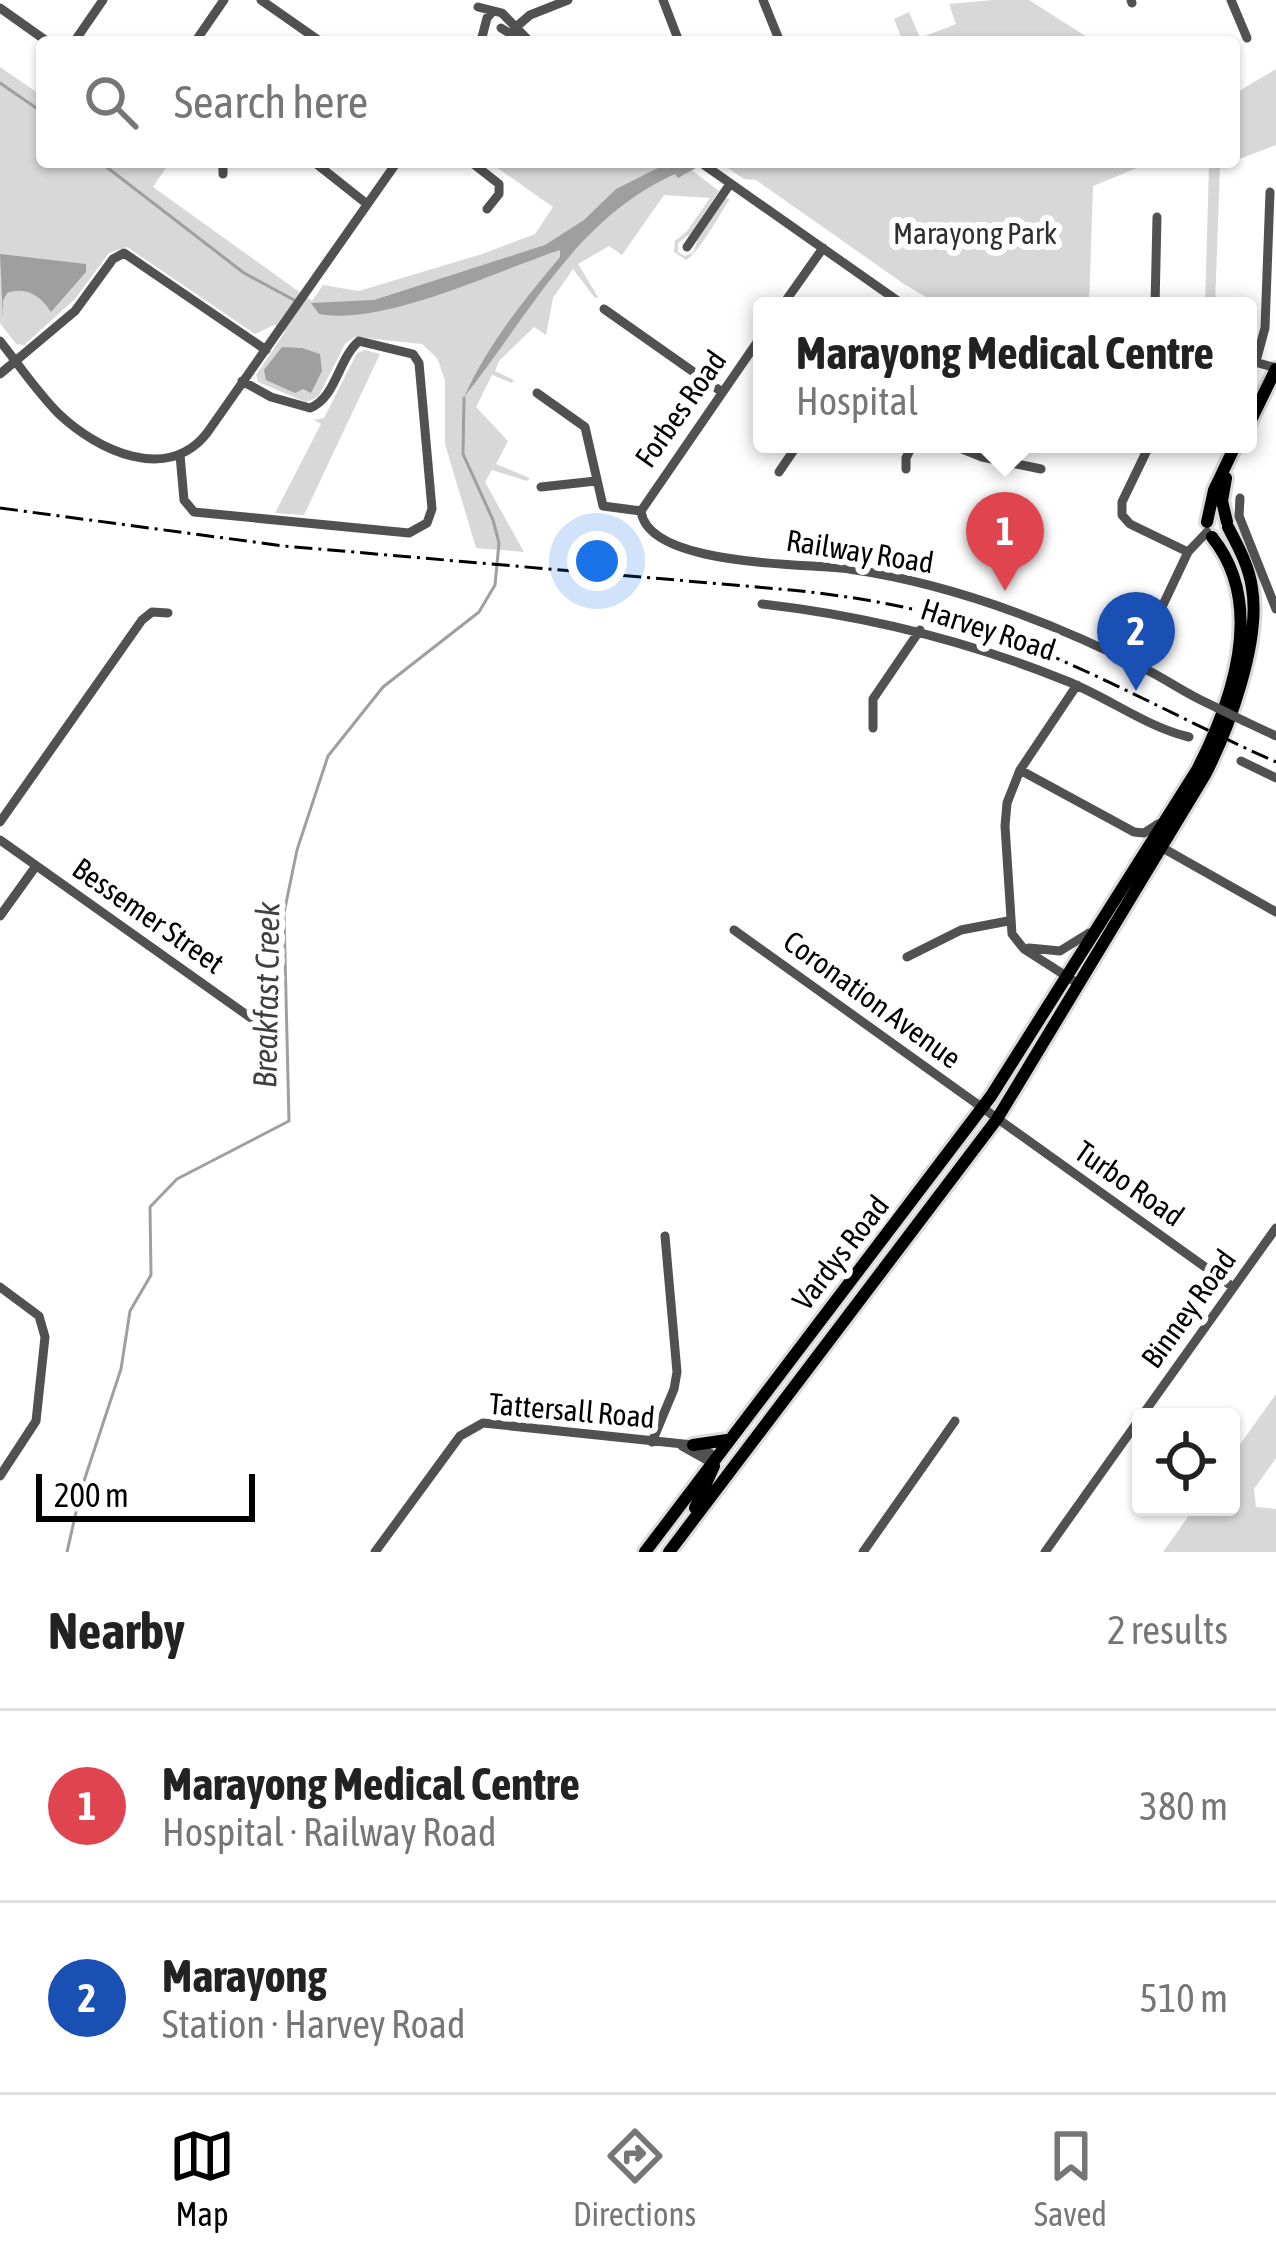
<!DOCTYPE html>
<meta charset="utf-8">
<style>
body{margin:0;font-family:"Asap Condensed",sans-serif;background:#f6f6f6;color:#222}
.controls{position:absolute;right:36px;bottom:36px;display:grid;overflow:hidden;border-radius:12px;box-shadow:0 3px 9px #0004}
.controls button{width:108px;height:108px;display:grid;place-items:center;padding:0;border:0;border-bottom:3px solid #e0e0e0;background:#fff;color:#222;font:60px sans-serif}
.scale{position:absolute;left:36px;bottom:30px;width:219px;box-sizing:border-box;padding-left:12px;border:6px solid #000;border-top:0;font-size:33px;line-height:42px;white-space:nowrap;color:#000;-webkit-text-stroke:9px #fff;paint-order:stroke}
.you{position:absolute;left:597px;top:561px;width:42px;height:42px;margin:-30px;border:9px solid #fff;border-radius:50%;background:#1a73e8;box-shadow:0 0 0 18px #1a73e833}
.badge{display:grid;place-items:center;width:78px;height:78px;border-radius:50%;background:#000;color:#fff;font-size:39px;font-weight:700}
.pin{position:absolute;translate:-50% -99px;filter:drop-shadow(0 3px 6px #0008)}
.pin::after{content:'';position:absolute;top:63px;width:42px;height:36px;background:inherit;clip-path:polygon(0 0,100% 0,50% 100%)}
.popup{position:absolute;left:753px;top:297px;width:504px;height:156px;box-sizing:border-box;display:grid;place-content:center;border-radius:12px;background:#fff;filter:drop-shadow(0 3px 9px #0005);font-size:39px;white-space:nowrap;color:#767676}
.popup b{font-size:45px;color:#222}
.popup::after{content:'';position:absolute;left:50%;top:100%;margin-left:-24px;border:24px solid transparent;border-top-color:#fff}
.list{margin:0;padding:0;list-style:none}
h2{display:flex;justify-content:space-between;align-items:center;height:156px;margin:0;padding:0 48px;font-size:51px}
h2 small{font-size:39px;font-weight:400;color:#767676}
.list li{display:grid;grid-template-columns:78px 1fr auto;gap:36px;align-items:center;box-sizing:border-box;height:192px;padding:0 48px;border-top:3px solid #e0e0e0}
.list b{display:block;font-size:45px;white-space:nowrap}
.list p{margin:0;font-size:39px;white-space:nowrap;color:#767676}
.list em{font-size:39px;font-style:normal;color:#767676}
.icon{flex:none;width:66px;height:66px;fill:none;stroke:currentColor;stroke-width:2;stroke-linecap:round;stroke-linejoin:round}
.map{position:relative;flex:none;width:1276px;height:1552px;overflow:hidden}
.search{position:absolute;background:#fff;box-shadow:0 3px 9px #0004;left:36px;right:36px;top:36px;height:132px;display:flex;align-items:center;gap:30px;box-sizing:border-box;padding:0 42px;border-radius:12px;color:#767676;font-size:45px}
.sheet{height:540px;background:#fff}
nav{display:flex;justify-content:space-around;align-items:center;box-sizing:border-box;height:168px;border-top:3px solid #e0e0e0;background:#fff;font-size:33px;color:#767676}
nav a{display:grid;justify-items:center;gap:6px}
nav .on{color:#000}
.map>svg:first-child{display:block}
.green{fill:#d8d8d8}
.water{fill:#9f9f9f}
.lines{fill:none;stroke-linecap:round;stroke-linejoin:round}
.stream{stroke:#9f9f9f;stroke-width:3}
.major-casing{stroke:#dbdbdb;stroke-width:18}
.minor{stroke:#515151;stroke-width:9}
.major{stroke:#000;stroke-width:12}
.rail{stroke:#000;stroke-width:3;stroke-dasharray:18 6 3 6;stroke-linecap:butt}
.minor-bridge{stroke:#515151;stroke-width:9}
.labels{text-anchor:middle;stroke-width:12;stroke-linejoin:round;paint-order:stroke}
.park-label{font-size:30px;fill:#2f2f2f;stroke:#fff}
.street-label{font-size:30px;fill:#000;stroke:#fff}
.water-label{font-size:33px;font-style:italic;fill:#404040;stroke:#fff}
</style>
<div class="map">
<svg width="1276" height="1552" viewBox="0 0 1276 1552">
<rect width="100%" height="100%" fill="#fff"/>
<path class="green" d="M993,0h36l66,42h-192l-9,-23 15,-7 11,26 36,-14 -7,-20z
M0,67l42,29v66h128l-17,25 159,114 11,-16 36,6 123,-37 53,-20 18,-27 -64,-45h192l38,29 -29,43 -12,9v9l7,4 8,-3 5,-14 28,-41 4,1c-11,16 -31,54 -44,61l-12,-8 1,-11 12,-10 23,-33 -46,-3 -42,60 -13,-9 -31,18 20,33 -3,1 -22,-29 -20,29 -7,37 -12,-8 -35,34 -4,10 19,9 -2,3 -20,-8 -16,32 32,34 -12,23 34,14 -3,3 -35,-11 -7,12 39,70 -48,-4 -31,-104v-64l-8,-22 -15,-14 -67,-7 -10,7 -27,53 -12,5 -48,-20 -2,-7 29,-43 -11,-7 -19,9 -128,-87 -18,6 -34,46 -51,46 -8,-1 -16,-21z
M1276,69v76l-42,16v-67z
M719,162h512l-11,5 -5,139h-10l4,-140 -60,-3 -56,23 -4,120h-148l-37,-22 -148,-104 -12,-1z
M365,350l15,4 -76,161 -29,-2 46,-89 -7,-4 10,-2 33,-65z
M1276,1394v64l-22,31 2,18 20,2v43h-113l32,-45h36v-50z"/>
<path class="water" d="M670,162h36l-28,16 -3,-4c-99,44 -146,142 -211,223 24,-53 59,-96 96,-140v-7c-64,21 -176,76 -241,64l-8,-11 63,-3 171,-55 39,-25 32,-31z
M0,254l86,10v8l-35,40c-10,-16 -25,-26 -44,-19l-4,8v18z
M282,347l20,1 18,6 2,17 -11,22 -8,-4 -8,4 -29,-13 -2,-10z"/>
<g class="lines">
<path class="stream" d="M0,83l42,29
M100,162l144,111 50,27
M67,1552l14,-62 40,-121 9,-58 21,-36 -1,-68 27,-28 112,-58 -5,-208 13,-63 31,-94 55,-69 96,-75 16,-27 4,-42 -6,-23 -30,-66 1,-56"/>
<defs>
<path id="major" d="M1248,426l28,-57
M1226,478l-4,23 5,21
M1207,522l7,-32 22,-46
M693,1445l34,-5
M695,1508l19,-42
M645,1552l346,-456 206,-326c36,-70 69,-166 15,-233
M669,1552l328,-433 208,-344c24,-47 56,-134 47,-187 -3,-22 -14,-42 -24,-61"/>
</defs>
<use href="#major" class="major-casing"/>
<path class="minor" d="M261,0l60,42
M663,0l15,39
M763,0l17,42
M1131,0l1,3
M1231,0l16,38
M478,7l24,6 28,29
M0,8l48,34
M516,27l14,-12 38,-15
M501,28l23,14
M481,41l6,-23 6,-7
M74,42l29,-42
M195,42l29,-42
M314,162l53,42
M471,162l28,22v10l-12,15
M700,162l205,144
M223,174v-12
M687,247l43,-63
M782,306l41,-58
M1155,306l2,-89
M604,309l118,83
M0,341c19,24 37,51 59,73 38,36 108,70 148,19l190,-271
M1248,360l28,8
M1256,361l9,-33 5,-136
M0,374l75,-63 38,-52 11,-6 142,97
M537,393l48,34 18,79 38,5
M950,444l32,13 59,12
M1150,444l-28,58v13l8,9 58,28
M180,455l4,45 10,12 215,21 18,-10 5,-14 -13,-146 -6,-9 -54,-13c-21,18 -23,57 -49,67l-39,-11 -29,-16
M906,469v-11l7,-14
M779,472l19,-28
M541,487l55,-6
M1240,498l-1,18 37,93
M641,511c7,56 164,52 208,58 105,15 208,55 302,103 19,10 36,22 56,31
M641,511l121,-176
M762,604c105,12 203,36 302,76 42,16 82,47 125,57
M1135,664l53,-112 19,-20
M1244,721l32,15
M873,728v-29l47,-69
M1241,761l35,17
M1020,770l114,62 10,1 14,-9
M0,822l142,-202 10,-8 16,1
M0,840l268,190
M1161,847l115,65
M0,916l36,-50
M734,930l499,357
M1029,948l31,3 29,-18
M907,957l54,-27 47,-9
M1077,983l-53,-34 -12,-15 -7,-108 2,-23 13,-33 57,-85
M0,1287l39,29 6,21 -9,84 -36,55
M1141,1417l135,-189
M652,1442l22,-53 3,-17 -12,-136
M682,1446l25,14 7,-1
M375,1552l85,-116 23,-13 210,22 17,8 4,6
M863,1552l92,-131
M1045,1552l96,-135"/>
<use href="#major" class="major"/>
<path class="rail" d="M0,508l284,38 507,44c58,6 116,15 172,33 109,34 209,93 313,139"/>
<path class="minor-bridge" d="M1207,703l37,18"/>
</g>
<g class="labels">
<g class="park-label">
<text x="975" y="244">Marayong Park</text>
</g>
<g class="street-label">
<text transform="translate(681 409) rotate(-55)" y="10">Forbes Road</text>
<text transform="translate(860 552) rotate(9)" y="10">Railway Road</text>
<text transform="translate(988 630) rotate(18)" y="10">Harvey Road</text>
<text transform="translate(148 916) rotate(35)" y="10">Bessemer Street</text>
<text transform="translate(872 1000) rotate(36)" y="10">Coronation Avenue</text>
<text transform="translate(1129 1184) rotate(35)" y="10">Turbo Road</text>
<text transform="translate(841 1253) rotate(-52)" y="10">Vardys Road</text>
<text transform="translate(1189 1309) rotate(-54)" y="10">Binney Road</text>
<text transform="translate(572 1411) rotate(5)" y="10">Tattersall Road</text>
</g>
<g class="water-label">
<text transform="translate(266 995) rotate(-89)" y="12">Breakfast Creek</text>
</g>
</g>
</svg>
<div class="controls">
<button><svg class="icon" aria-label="locate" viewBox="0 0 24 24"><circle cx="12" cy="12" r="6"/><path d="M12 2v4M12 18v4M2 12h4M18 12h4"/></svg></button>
</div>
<div class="scale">200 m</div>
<div class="you"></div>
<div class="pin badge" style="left:1005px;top:591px;background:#e0444e">1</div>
<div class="popup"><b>Marayong Medical Centre</b>Hospital</div>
<div class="pin badge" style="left:1136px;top:691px;background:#1a4fb4">2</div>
<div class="search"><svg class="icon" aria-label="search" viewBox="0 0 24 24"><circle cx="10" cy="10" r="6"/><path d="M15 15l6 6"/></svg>Search here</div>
</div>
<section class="sheet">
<h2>Nearby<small>2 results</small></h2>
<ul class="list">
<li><span class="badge" style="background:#e0444e">1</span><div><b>Marayong Medical Centre</b><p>Hospital · Railway Road</p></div><em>380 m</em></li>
<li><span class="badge" style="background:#1a4fb4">2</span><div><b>Marayong</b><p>Station · Harvey Road</p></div><em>510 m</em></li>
</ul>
</section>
<nav>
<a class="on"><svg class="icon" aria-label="map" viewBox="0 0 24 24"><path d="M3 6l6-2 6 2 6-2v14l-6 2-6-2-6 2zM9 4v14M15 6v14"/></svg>Map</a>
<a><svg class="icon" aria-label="directions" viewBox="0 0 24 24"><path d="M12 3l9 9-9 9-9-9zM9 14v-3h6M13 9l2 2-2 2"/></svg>Directions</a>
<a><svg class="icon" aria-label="saved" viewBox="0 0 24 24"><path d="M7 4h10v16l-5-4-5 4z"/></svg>Saved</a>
</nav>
